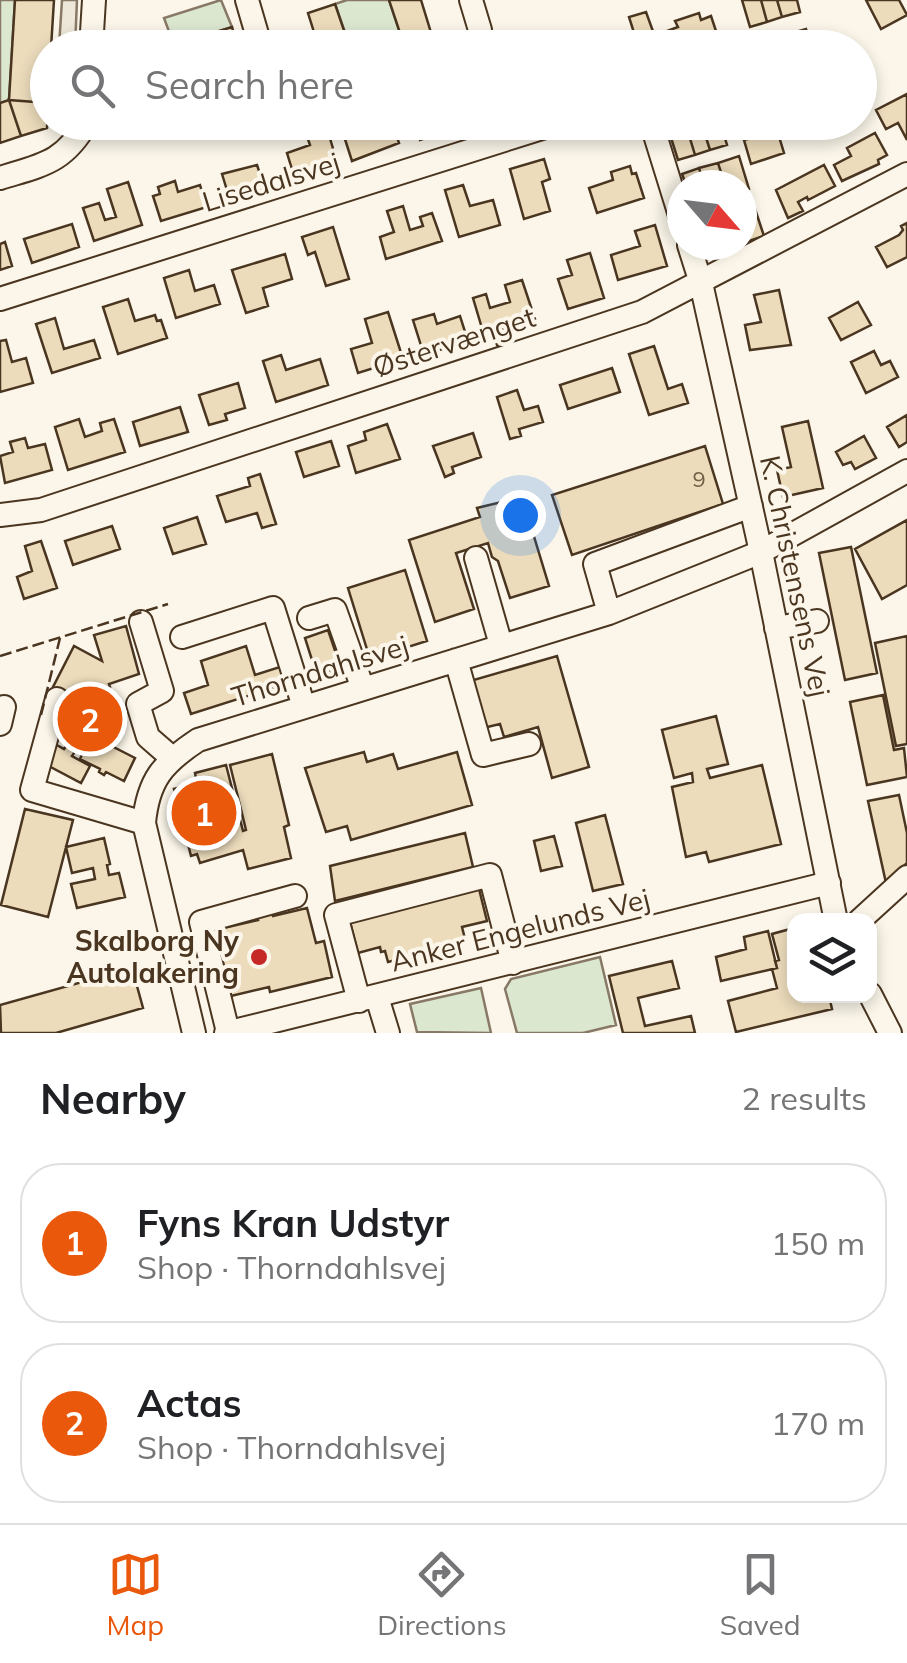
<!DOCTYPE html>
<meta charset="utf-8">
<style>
body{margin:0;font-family:Mulish,sans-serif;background:#f6f6f6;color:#202124}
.controls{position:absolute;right:30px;bottom:30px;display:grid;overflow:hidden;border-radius:20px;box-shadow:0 5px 15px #0003}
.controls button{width:90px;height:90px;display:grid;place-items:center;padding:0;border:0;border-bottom:2px solid #e0e0e0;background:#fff;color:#202124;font:50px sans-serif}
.compass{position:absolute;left:667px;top:170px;width:90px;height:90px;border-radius:50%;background:#fff;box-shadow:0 5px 15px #0003;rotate:118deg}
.you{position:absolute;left:520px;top:515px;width:35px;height:35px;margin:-25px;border:8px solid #fff;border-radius:50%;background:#1a73e8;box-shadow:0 0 0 15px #1a73e833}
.badge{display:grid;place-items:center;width:65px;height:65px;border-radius:50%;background:#ea580c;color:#fff;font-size:32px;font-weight:700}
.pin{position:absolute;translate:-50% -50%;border:5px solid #fff;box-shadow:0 2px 10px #0006}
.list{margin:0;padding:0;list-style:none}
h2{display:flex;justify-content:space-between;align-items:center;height:130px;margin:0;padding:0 40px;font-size:42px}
h2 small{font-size:32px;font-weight:400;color:#757577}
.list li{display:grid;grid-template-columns:65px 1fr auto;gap:30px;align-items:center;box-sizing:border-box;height:160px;margin:0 20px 20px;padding:0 20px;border:2px solid #e0e0e0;border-radius:40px}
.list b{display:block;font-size:38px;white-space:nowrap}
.list p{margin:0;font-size:32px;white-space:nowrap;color:#757577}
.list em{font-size:32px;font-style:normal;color:#757577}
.icon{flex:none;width:55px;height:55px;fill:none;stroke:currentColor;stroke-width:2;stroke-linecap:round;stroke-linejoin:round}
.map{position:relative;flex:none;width:907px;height:1033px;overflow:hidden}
.search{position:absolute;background:#fff;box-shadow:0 5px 15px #0003;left:30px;right:30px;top:30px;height:110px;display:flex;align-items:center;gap:25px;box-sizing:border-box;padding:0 35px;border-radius:55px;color:#757577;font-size:38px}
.sheet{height:490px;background:#fff}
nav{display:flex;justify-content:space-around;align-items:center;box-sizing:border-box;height:140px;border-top:2px solid #e0e0e0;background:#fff;font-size:28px;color:#757577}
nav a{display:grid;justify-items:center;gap:5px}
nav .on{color:#ea580c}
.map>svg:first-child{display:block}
.green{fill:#dce7d0;stroke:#887966;stroke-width:2.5}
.parking{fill:#ede7d9;stroke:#887966;stroke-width:2.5}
.building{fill:#ecdcbc;stroke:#4a3520;stroke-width:2.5}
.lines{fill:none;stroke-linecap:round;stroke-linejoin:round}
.minor-casing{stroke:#4a3520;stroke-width:26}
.minor{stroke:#fbf6e9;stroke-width:22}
.fence{stroke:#4a3520;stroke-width:2.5;stroke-dasharray:12 5;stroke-linecap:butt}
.poi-dot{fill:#c62828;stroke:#fbf6e9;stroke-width:4}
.labels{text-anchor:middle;stroke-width:8;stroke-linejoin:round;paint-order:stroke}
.number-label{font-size:22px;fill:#725f47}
.street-label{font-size:28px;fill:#4a3520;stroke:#fbf6e9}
.poi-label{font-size:28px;font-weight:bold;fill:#4a3520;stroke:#fbf6e9;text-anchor:end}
</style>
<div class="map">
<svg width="907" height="1033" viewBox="0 0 907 1033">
<rect width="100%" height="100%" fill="#fbf6e9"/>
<path class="green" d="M0,0h15l-6,100 -9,3z
M221,0l11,27 -58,18 -10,-27z
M347,0h42l15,45 -54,2 -15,-43z
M600,957l16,68 -33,8h-66l-12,-44 6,-10z
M481,988l10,45 -74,-1 -7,-28z"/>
<path class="parking" d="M62,0h15l-2,47h-16z"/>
<path class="building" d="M15,0h39l-3,48h-3v55l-39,-3z
M389,0h32l11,36 -28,9z
M742,0h19l6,22 -17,5z
M761,0h16l5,17 -15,5z
M777,0h20l3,12 -18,5z
M866,0h33l8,15 -26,14z
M335,4l15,44h-31l-11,-35z
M646,12l13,36h-48l25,-9 -7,-22z
M699,13l2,7 10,-4 8,24 -23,8h-24l-5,-17 11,-4 -3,-6z
M232,27l6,21h-63l-1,-3z
M806,29l5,19h-19l-4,-14z
M907,94v46l-9,-17 -12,6 -10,-19z
M9,100l12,36 -21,7v-40z
M9,100l39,3 -1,25 -26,8z
M325,122l13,43 -43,14 -8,-26 23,-8 -6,-17z
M378,122h14l7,21 -47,18 -9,-28z
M415,122h52l1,3 -48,15z
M666,122h19l10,33 -17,5z
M685,122h16l9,28 -15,5z
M701,122h19l7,23 -17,5z
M786,122h19l2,9 -17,6z
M777,130l7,23 -33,11 -7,-24z
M875,133l12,22 -9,5 1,4 -37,17 -8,-16 17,-9 -4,-8z
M739,156l10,33 -7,3v-7h-17l-7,-22z
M544,159l6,20 -8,3 8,29 -26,8 -14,-50z
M718,163l7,22h-21l-5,-17z
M257,165l8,24 -35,11 -8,-26z
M824,165l11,21 -27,14 -1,-3 -9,5 5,9 -15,7 -12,-28z
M630,166l2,8 4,-1 8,25 -47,15 -8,-25 24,-8 -2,-8z
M699,168l5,17h-18l-4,-11z
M175,181l3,11 22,-7 7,22 -46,14 -8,-25 7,-2 -2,-7z
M128,182l14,43 -48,16 -11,-33 16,-5 6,17 11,-3 -9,-28z
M463,185l7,21 23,-6 7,25 -41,12 -14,-47z
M753,203l11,33 -21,7 -1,-37z
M403,206l7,24 13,-4 -3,-9 12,-4 10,28 -56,18 -6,-22 14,-5 -7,-21z
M907,223v34l-20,10 -11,-20 23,-12 4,-5 -2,-4z
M72,224l7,23 -47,16 -8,-24z
M655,225l12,41 -49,14 -7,-25 29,-9 -5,-15z
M333,227l16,52 -23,7 -11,-34 -7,3 -6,-18z
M5,242l7,24 -12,4v-26z
M590,253l14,45 -36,11 -10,-30 14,-4 -5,-15z
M285,254l7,25 -29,9 5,18 -22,7 -14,-43z
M189,270l6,21 19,-6 6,19 -44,14 -12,-40z
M522,280l13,39 -32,10 4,13 -10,3 -4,-13 -9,3 -11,-37 13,-4 4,14 20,-6 -5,-17z
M779,290l12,55 -41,5 -5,-25 16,-3 -7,-27z
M128,299l7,22 20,-6 2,6 4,-1 6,18 -49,16 -15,-47z
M858,302l13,23 -30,15 -12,-22z
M388,312l15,47 -45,14 -7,-24 21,-6 -7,-24z
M434,314l3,10 23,-8 8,25 -44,14 -11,-35z
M55,318l9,31 30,-9 6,18 -48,15 -16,-49z
M6,340l6,22 14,-4 7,25 -33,9v-51z
M654,346l14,43 14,-5 6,19 -39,12 -20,-61z
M874,351l7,14 9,-4 8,16 -32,16 -15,-31z
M281,355l5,15 34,-11 8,26 -52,17 -13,-41z
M612,368l8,24 -52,17 -8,-24z
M238,383l7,25 -20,6 2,6 -18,5 -10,-30z
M517,390l7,20 14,-4 5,16 -24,7 2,7 -11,3 -13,-42z
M180,407l8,25 -48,14 -7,-24z
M907,415v27l-8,5 -12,-20z
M79,419l6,18 17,-6 -2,-8 14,-4 11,33 -57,18 -13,-43z
M808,421l15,67 -40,9 -6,-27 14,-3 -9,-40z
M387,424l13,35 -44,14 -8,-27 18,-6 -2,-8z
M473,433l8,24 -29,10 2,6 -9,4 -12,-31z
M864,436l12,22 -21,11 -4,-7 -8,3 -7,-13z
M25,438l3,10 17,-4 7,26 -47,13 -5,-27 13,-4 -3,-10z
M331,441l8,25 -35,11 -8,-25z
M705,446l18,58 -151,51 -20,-60z
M260,474l16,50 -14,4 -5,-15 -31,9 -9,-26 33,-10 -2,-8z
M522,497l27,89 -39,12 -12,-37 -6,-4 -4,-14 -32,10 18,56 -39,13 -26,-82 71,-23 -3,-9z
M197,517l9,27 -33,10 -9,-26z
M907,520v65l-25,14 -27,-50z
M112,526l8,23 -47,16 -8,-24z
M41,541l16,47 -33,11 -7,-22 15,-6 -7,-25z
M851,547l26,126 -32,7 -26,-127z
M405,570l22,71 -57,18 -22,-71z
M126,626l13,48 -30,10 4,13 -19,40 41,21 -11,23 -18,-9 -2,3 -5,-3 1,-3 -20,-10 4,-9 -6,-3 -6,9 18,10 -9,17 -36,-19 10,-20 9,5 5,-7 -14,-8 19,-36 -21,-11 21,-41 28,15 -8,-26z
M328,630l13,38 -24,8 -12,-38z
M907,636v108l-11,2 -21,-103z
M246,646l9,29 31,-10 5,17 -100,32 -7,-21 24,-8 -7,-24z
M557,656l32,111 -37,11 -14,-51 -34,10 -4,-13 -17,4 -13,-47z
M883,695l11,55 10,-2 3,29 -40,8 -17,-83z
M716,716l12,48 -21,5 3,9 52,-13 19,79 -72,18 -3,-10 -20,5 -14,-70 21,-5 -1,-9 -18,5 -12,-48z
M364,752l3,10 26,-8 5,15 59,-17 15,53 -121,35 -4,-14 -21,6 -21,-64z
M272,754l17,71 -5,2 7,31 -43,11 -5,-19 -43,13 -3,-9 -6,2 -17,-67 23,-6 -2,-10 31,-8 17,66 3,-1 -16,-65z
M899,795l8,38v30l-21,20 -18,-82z
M25,809l48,11 -25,97 -47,-12z
M605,815l18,69 -30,7 -17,-68z
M465,833l8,34 -138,34 -5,-35z
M554,836l8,30 -21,5 -7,-30z
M104,838l6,26 -3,1 2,10 10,-2 6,24 -48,11 -6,-24 24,-5 -2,-11 -21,5 -6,-26z
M479,889l8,32 -25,6 4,16 -78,19 -3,-11 -4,1 -1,-5 -22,6 -8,-31z
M307,908l9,35 8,-2 8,36 -62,15 -1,-5 -38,9 -16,-66 43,-10 -2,-6 15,-4 2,6z
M794,928v68h35l3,13 -96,23 -8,-31 49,-13 -5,-19 5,-1 -2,-7 4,-1 -7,-26z
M768,931l9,37 -56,13 -5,-24 30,-8 -2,-12z
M672,961l7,27 -41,10 7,28 46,-10 4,17h-72l-14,-57z
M132,968l11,40 -87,25h-55l-1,-28z"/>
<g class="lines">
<defs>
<path id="minor" d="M247,0l14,48
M471,0l9,30
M91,48l3,-48
M651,122l31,100
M0,178c42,-13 64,-15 87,-56
M689,245l12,38 60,269 75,369
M0,299l561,-177
M0,515l41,-5 601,-198 265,-138
M476,558l25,87
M609,613l-14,-49 156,-58
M309,618l26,-8 28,79
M141,622l21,69 -24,13 10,33 23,20
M776,628l41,-7
M182,637l91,-29 31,99
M456,660l27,95 46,-11
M57,699l-25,91 112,33
M0,724l4,-17
M859,921l48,-44
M870,994l20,39
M377,997l11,36
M359,1001l-23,-86 154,-40 23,88
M228,1032l-27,-110 94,-26
M194,1033l-50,-210c4,-43 19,-60 54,-83l411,-127 152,-61 146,-81
M226,1033l603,-150"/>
</defs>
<use href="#minor" class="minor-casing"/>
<use href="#minor" class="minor"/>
<path class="fence" d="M0,656l168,-52
M41,715l19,-77"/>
</g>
<circle class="poi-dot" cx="259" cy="957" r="10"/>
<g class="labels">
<g class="number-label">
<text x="699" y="487">9</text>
</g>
<g class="street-label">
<text transform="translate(271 182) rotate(-17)" y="10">Lisedalsvej</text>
<text transform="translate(454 342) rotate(-18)" y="10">Østervænget</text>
<text transform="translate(795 576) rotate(78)" y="10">K. Christensens Vej</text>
<text transform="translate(320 671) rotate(-17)" y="10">Thorndahlsvej</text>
<text transform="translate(520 930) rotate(-14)" y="10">Anker Engelunds Vej</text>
</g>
<g class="poi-label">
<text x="239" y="951">Skalborg Ny<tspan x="239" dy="32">Autolakering</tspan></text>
</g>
</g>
</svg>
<div class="controls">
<button><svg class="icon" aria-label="layers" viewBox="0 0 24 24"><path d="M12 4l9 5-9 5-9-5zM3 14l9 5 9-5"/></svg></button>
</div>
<svg class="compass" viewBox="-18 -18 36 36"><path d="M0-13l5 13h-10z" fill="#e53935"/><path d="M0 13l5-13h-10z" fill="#757577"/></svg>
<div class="you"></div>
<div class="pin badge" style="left:204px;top:813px">1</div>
<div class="pin badge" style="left:90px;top:719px">2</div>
<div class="search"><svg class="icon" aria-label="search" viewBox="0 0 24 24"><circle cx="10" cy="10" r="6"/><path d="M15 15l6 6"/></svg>Search here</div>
</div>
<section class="sheet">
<h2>Nearby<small>2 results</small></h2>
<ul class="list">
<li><span class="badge">1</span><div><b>Fyns Kran Udstyr</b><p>Shop · Thorndahlsvej</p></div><em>150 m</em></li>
<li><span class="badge">2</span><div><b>Actas</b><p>Shop · Thorndahlsvej</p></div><em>170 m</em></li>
</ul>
</section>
<nav>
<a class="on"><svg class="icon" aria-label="map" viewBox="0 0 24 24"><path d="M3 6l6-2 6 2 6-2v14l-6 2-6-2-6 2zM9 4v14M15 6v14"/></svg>Map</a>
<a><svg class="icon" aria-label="directions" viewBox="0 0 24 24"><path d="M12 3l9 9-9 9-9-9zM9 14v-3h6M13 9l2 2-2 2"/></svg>Directions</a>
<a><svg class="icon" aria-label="saved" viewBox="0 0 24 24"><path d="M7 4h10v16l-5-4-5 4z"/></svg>Saved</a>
</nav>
